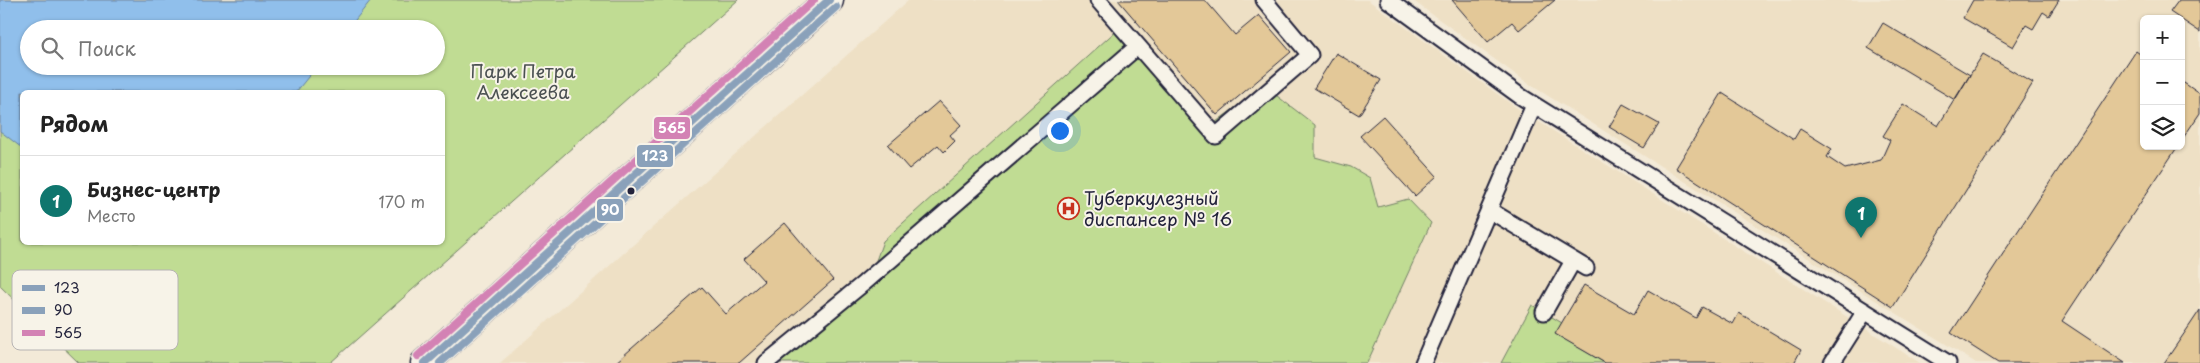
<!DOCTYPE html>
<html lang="ru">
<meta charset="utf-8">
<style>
body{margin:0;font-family:"Playpen Sans",sans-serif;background:#f6f6f6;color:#222}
.controls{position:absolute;right:15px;top:15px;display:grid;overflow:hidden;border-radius:8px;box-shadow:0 1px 4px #0004}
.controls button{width:45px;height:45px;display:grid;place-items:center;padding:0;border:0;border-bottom:1px solid #e0e0e0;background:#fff;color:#222;font:25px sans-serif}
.you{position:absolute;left:1059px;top:130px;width:18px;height:18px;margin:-12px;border:4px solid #fff;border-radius:50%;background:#1a73e8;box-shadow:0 0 0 8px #1a73e833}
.badge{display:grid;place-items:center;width:32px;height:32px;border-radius:50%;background:#0f766e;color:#fff;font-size:16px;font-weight:700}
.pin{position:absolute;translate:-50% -41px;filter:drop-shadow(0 1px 2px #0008)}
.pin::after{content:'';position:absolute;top:26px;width:18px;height:15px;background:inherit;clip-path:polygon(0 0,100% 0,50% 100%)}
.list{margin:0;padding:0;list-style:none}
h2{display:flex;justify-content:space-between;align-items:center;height:65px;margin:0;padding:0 20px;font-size:21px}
h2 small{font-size:16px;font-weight:400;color:#767676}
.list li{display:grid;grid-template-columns:32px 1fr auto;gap:15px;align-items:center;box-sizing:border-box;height:90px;padding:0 20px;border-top:1px solid #e0e0e0}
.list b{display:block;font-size:19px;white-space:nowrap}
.list p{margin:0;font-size:16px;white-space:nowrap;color:#767676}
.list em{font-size:16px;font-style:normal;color:#767676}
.icon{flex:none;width:28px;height:28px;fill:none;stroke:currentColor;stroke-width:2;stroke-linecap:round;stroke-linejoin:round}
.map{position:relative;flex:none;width:2200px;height:363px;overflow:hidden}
.search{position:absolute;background:#fff;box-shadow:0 1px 4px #0004;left:20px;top:20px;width:425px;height:55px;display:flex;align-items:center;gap:12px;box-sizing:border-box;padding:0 18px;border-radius:28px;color:#767676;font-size:19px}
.panel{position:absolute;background:#fff;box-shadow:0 1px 4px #0004;left:20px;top:90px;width:425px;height:155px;border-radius:8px}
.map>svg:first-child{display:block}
.built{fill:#eee0c5;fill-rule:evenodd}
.green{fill:#c0dc93;stroke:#717f67;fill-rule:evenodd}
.water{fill:#90bfeb;stroke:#6480a5}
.building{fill:#e3c898;stroke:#22223b}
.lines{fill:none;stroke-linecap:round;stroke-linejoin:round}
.service-casing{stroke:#22223b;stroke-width:19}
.tertiary-casing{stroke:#22223b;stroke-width:31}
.service{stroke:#f7f3e8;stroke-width:15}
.tertiary{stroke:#f7f3e8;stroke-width:28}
.bus-1-casing{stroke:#f7f3e8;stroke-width:11}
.bus-2-casing{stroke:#f7f3e8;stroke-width:11}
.bus-3-casing{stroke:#f7f3e8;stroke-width:11}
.bus-1{stroke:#8aa1ba;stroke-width:8}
.bus-2{stroke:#8aa1ba;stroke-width:8}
.bus-3{stroke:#d382b4;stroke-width:8}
.bus-dot{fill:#22223b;stroke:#f7f3e8;stroke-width:2}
.labels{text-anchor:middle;stroke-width:4;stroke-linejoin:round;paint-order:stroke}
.park-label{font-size:18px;fill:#4a5051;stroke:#f7f3e8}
.poi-label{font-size:18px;fill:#22223b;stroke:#f7f3e8;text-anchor:start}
.key{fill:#f7f3e8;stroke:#b7b4b4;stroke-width:1}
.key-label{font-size:14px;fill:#22223b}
.line-badge{stroke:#f7f3e8;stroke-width:2}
.badge-label{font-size:14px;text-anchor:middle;font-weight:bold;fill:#fff}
</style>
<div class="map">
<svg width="2200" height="363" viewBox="0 0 2200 363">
<rect width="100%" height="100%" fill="#f3ead8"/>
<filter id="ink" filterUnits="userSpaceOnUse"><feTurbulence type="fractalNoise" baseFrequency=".02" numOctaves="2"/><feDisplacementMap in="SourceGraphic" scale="10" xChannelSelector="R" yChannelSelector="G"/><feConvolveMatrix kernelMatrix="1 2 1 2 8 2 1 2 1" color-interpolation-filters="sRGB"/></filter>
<g filter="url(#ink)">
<path class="built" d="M909,0h459l146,106 406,257h-1420z
M1412,0h788v363h-224l-447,-279zM2144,19h37v127h-37z"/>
<path class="green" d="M0,0h738l-408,363h-251l-79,-77zM29,29h407v37h-407zM22,92h420v150h-420z
M1118,29l90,99 56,-42 51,39v32l36,10 19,11 8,29 30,-8 23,24 -64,140h-594l96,-83 14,-39z
M1532,305l30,18 -6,11 49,29h-104z"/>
<path class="water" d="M0,0h371l-23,29h-319v37h288l-21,26h-274v56l-22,-17z"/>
<path class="building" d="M1118,0h87l30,35 24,-20 32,37 -74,63z
M1452,0h103l-36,30 -7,-8 -24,20z
M1973,0h86l-10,16 -6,-4 -10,17 -7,-4 -13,22 -50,-29z
M2179,0h21v32l-30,-20z
M1883,23l87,52 -15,25 -87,-52z
M2136,51l8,6v89h34l-116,175 63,42h-127l-47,-30z
M1336,53l45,27 -22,35 -45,-27z
M1983,54l50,29 -140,224 -217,-139 46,-75 72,46 6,-10 32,20 -5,8 18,12 36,-9 9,-20 -7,-4 20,-32 35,22z
M2181,81l19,13v19l-19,28z
M939,101l22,24 -11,10 5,6 -11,11 -6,-7 -29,24 -21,-24z
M1623,104l36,20 -15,24 -35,-21z
M1383,116l54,60 -22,20 -55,-60z
M785,223l48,57 -94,83h-124l87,-76 24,27 38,-33 -20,-22z
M1584,285l50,29 14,-24 48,28 6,-11 31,17 6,-11 62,37 -7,13h-189l-50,-29z
M2200,310v53h-36l26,-38z"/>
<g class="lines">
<defs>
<path id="service" d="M1388,0l132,96 428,267
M1138,46l78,90 94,-81 -46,-55
M1489,210l97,58
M1544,312l29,-51
M766,363l98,-80 274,-237 -40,-46
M1423,363l111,-258
M1832,363l33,-52"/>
<path id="tertiary" d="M425,363l404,-363"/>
</defs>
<use href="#service" class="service-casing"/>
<use href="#tertiary" class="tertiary-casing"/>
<use href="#service" class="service"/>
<use href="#tertiary" class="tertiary"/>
<defs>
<path id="bus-1" d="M425,363l404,-363"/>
<path id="bus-2" d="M440,363l396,-356"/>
<path id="bus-3" d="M418,356l396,-356"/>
</defs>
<use href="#bus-1" class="bus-1-casing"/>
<use href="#bus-2" class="bus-2-casing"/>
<use href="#bus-3" class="bus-3-casing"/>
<use href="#bus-1" class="bus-1"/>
<use href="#bus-2" class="bus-2"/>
<use href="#bus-3" class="bus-3"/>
</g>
</g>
<defs>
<symbol id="hospital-ring" viewBox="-11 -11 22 22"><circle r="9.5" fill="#f7f3e8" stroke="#c8321e" stroke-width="1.5"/><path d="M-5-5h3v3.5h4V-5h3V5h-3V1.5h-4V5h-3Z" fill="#c8321e"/></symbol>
</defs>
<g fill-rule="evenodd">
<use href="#hospital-ring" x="1056" y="196" width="25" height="25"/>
</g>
<circle class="bus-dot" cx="631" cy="191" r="4.5"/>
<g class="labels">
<g class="park-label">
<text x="523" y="78">Парк Петра<tspan x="523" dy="21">Алексеева</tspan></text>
</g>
<g class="poi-label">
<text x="1084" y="205">Туберкулезный<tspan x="1084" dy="21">диспансер № 16</tspan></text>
</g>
</g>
<rect x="12" y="270" width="166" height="80" rx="8" class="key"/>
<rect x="22" y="285" width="23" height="6" fill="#8aa1ba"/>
<rect x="22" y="307" width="23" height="7" fill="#8aa1ba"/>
<rect x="22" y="330" width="23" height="6" fill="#d382b4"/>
<g class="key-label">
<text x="54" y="293">123</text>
<text x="54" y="315">90</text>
<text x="54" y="338">565</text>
</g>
<g class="line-badge">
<rect x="653" y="116" width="38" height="24" rx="5" fill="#d382b4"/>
<rect x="636" y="144" width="38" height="24" rx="5" fill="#8aa1ba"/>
<rect x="596" y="198" width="28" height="24" rx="5" fill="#8aa1ba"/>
</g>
<g class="badge-label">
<text x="672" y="133">565</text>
<text x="655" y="161">123</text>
<text x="610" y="215">90</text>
</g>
</svg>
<div class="controls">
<button>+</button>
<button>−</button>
<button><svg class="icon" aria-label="layers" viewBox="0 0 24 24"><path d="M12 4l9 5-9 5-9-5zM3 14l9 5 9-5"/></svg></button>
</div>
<div class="you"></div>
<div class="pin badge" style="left:1861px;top:238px">1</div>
<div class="search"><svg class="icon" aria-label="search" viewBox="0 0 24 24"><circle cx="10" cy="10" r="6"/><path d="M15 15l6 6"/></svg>Поиск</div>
<section class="panel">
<h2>Рядом<small></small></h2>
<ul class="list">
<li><span class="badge">1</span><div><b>Бизнес-центр</b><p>Место</p></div><em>170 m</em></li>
</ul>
</section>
</div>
